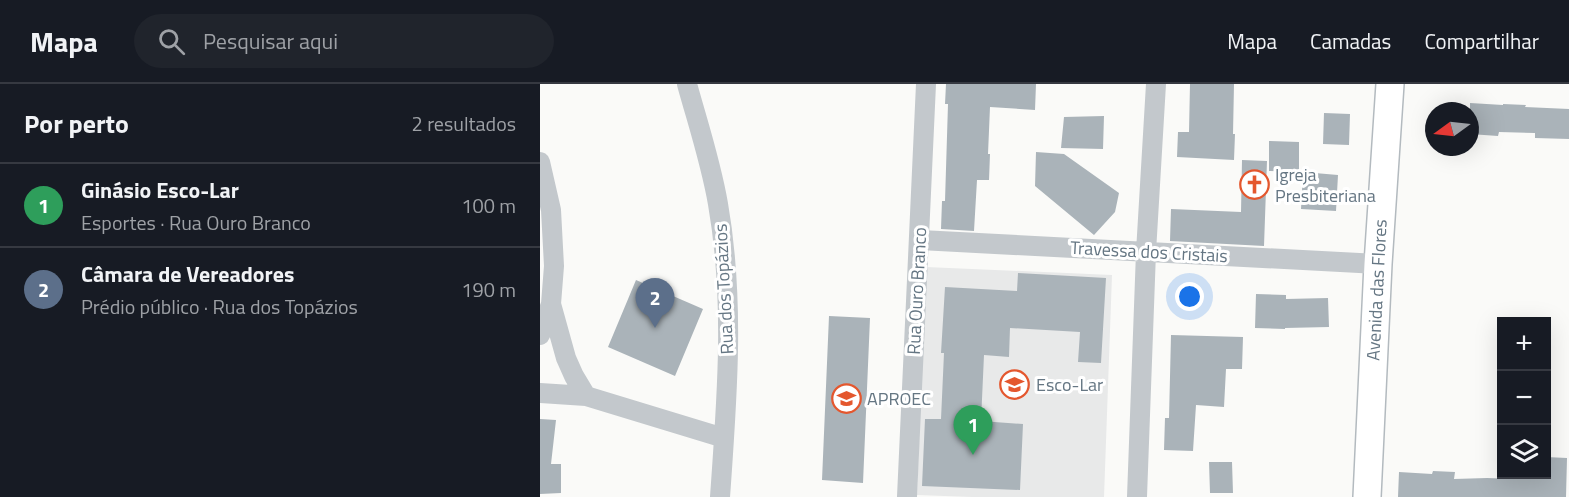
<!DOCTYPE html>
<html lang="pt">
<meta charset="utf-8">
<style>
body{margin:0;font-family:"Titillium Web",sans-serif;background:#20242c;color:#f1f3f6}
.controls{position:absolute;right:18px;bottom:18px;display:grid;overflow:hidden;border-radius:0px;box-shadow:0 6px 24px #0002}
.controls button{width:54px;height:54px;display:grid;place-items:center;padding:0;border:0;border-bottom:2px solid #363941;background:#171b24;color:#f1f3f6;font:30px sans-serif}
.compass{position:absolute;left:885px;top:18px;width:54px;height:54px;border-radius:50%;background:#171b24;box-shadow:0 6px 24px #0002;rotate:255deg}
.you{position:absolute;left:650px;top:213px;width:21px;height:21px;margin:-15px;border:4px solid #fff;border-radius:50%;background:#1a73e8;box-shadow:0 0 0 9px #1a73e833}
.badge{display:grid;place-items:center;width:39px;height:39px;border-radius:50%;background:#e4572e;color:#fff;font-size:20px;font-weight:700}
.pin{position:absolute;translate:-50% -50px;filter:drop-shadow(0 2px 3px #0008)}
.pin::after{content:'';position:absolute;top:32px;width:21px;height:18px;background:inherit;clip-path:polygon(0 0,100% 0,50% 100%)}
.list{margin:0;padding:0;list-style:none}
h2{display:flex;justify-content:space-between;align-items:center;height:78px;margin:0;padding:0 24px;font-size:26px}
h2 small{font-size:20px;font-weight:400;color:#9ea1a6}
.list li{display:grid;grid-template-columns:39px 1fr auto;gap:18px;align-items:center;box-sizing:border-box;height:84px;padding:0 24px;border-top:2px solid #363941}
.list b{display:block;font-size:22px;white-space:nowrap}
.list p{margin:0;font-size:20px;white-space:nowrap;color:#9ea1a6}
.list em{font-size:20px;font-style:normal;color:#9ea1a6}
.icon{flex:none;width:33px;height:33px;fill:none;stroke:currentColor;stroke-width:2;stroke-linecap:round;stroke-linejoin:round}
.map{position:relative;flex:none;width:1029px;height:413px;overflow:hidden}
header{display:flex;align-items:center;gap:36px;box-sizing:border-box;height:84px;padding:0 30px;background:#171b24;border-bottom:2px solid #363941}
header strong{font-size:28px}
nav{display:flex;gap:33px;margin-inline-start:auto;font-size:21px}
.search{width:420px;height:54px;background:#20242c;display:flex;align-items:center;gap:15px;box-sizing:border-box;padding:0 21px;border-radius:33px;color:#9ea1a6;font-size:22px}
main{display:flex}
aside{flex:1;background:#171b24}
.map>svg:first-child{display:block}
.built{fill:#e8e9e9}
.building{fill:#aab3b9}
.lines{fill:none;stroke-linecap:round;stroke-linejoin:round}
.secondary-casing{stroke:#b3babf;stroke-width:30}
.street{stroke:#c3c8cc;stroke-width:20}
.secondary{stroke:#fff;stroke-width:27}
.labels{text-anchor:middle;stroke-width:6;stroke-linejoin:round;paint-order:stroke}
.poi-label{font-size:18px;fill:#657683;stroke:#fff;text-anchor:start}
.street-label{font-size:18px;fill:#657683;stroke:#fff}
</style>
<header>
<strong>Mapa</strong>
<div class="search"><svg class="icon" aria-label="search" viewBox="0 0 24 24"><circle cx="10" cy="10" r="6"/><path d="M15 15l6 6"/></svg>Pesquisar aqui</div>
<nav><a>Mapa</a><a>Camadas</a><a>Compartilhar</a></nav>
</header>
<main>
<aside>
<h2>Por perto<small>2 resultados</small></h2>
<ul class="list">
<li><span class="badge" style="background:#2e9e5b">1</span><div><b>Ginásio Esco-Lar</b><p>Esportes · Rua Ouro Branco</p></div><em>100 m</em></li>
<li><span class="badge" style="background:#5c6f8a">2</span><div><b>Câmara de Vereadores</b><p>Prédio público · Rua dos Topázios</p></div><em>190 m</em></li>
</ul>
</aside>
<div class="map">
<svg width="1029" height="413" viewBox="0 0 1029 413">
<rect width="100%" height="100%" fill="#fafaf8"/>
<path class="built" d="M386,183l186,8 -8,222h-132l-55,-2z"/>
<path class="building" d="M406,0h90l-1,26 -45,-3 -2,47h2l-1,26h-12l-3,51 -33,-2 1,-28h3l3,-97h-3z
M650,0h44l-1,50h2l-1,26 -57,-3 1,-25h11z
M930,19l33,2v-1l23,1 -1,2 44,2v30l-34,-1v-5l-36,-1 -1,4 -28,-2z
M784,29l26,1 -1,31 -26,-1z
M564,32l-1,33 -42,-1 3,-31z
M729,57l30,1v30l-30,-1z
M496,68l28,2 55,39 -4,19 -21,23 -59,-49z
M702,76l25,1 -3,85 -94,-5 1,-32 70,3z
M763,88l35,3 -2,36 -35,-2z
M478,189l88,5 -5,85 -23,-1 2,-30 -70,-4 -1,29 -25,-2 -3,66 42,3 -3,66 -98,-4 3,-67h16l3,-66h-3l4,-66 72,4z
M96,196l67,29 -28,67 -67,-29z
M716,210l30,1v4l42,-1 1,29 -44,1v1l-30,-1z
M289,232l41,2 -7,165 -41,-3z
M631,251l72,2 -1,32h-16l-2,38 -28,-2 -3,46 -29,-1 1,-32h4z
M0,335l16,1 -5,44h10v29l-21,1z
M1006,373l21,1 -1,39h-168l1,-25 33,2 1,-3 22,1 -1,7 33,-1 30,1v-5h29z
M669,378h23l1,31h-23z"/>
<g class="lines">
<defs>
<path id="secondary" d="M827,413l11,-233 12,-180"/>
</defs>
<use href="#secondary" class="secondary-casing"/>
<path class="street" d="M147,0c11,40 24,79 31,120 17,97 9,195 2,293
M0,78l11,48 3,56 -3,38 15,54 8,18 12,20
M380,156l458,24
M0,251l11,-31
M0,309l46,3 138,42
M367,413l19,-413
M597,413l9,-245 10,-168"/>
<use href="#secondary" class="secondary"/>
</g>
<defs>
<symbol id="church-ring" viewBox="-11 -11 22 22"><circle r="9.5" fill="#fff" stroke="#e4572e" stroke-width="1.5"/><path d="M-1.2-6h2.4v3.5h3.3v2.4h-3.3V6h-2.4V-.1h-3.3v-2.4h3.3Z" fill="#e4572e"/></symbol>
<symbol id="school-ring" viewBox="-11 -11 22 22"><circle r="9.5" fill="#fff" stroke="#e4572e" stroke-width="1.5"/><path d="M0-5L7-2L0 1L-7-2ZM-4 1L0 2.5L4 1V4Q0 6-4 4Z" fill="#e4572e"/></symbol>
</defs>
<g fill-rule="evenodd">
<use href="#church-ring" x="698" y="84" width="33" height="33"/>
<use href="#school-ring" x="458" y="284" width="33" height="33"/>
<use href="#school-ring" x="290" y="298" width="33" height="33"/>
</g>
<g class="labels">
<g class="poi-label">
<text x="735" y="97">Igreja<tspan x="735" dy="21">Presbiteriana</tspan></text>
<text x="496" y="307">Esco-Lar</text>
<text x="327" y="321">APROEC</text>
</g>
<g class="street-label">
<text transform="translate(609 168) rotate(3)" y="6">Travessa dos Cristais</text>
<text transform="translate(184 205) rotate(-93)" y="6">Rua dos Topázios</text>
<text transform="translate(837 206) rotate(-87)" y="6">Avenida das Flores</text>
<text transform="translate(377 207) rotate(-87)" y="6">Rua Ouro Branco</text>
</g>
</g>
</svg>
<div class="controls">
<button>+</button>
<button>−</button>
<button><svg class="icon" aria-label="layers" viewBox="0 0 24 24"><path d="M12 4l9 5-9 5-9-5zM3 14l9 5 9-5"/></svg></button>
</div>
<svg class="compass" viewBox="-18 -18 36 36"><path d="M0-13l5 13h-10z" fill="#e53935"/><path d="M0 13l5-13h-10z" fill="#9ea1a6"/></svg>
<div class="you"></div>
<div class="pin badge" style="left:433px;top:371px;background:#2e9e5b">1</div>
<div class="pin badge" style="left:115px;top:244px;background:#5c6f8a">2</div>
</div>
</main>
